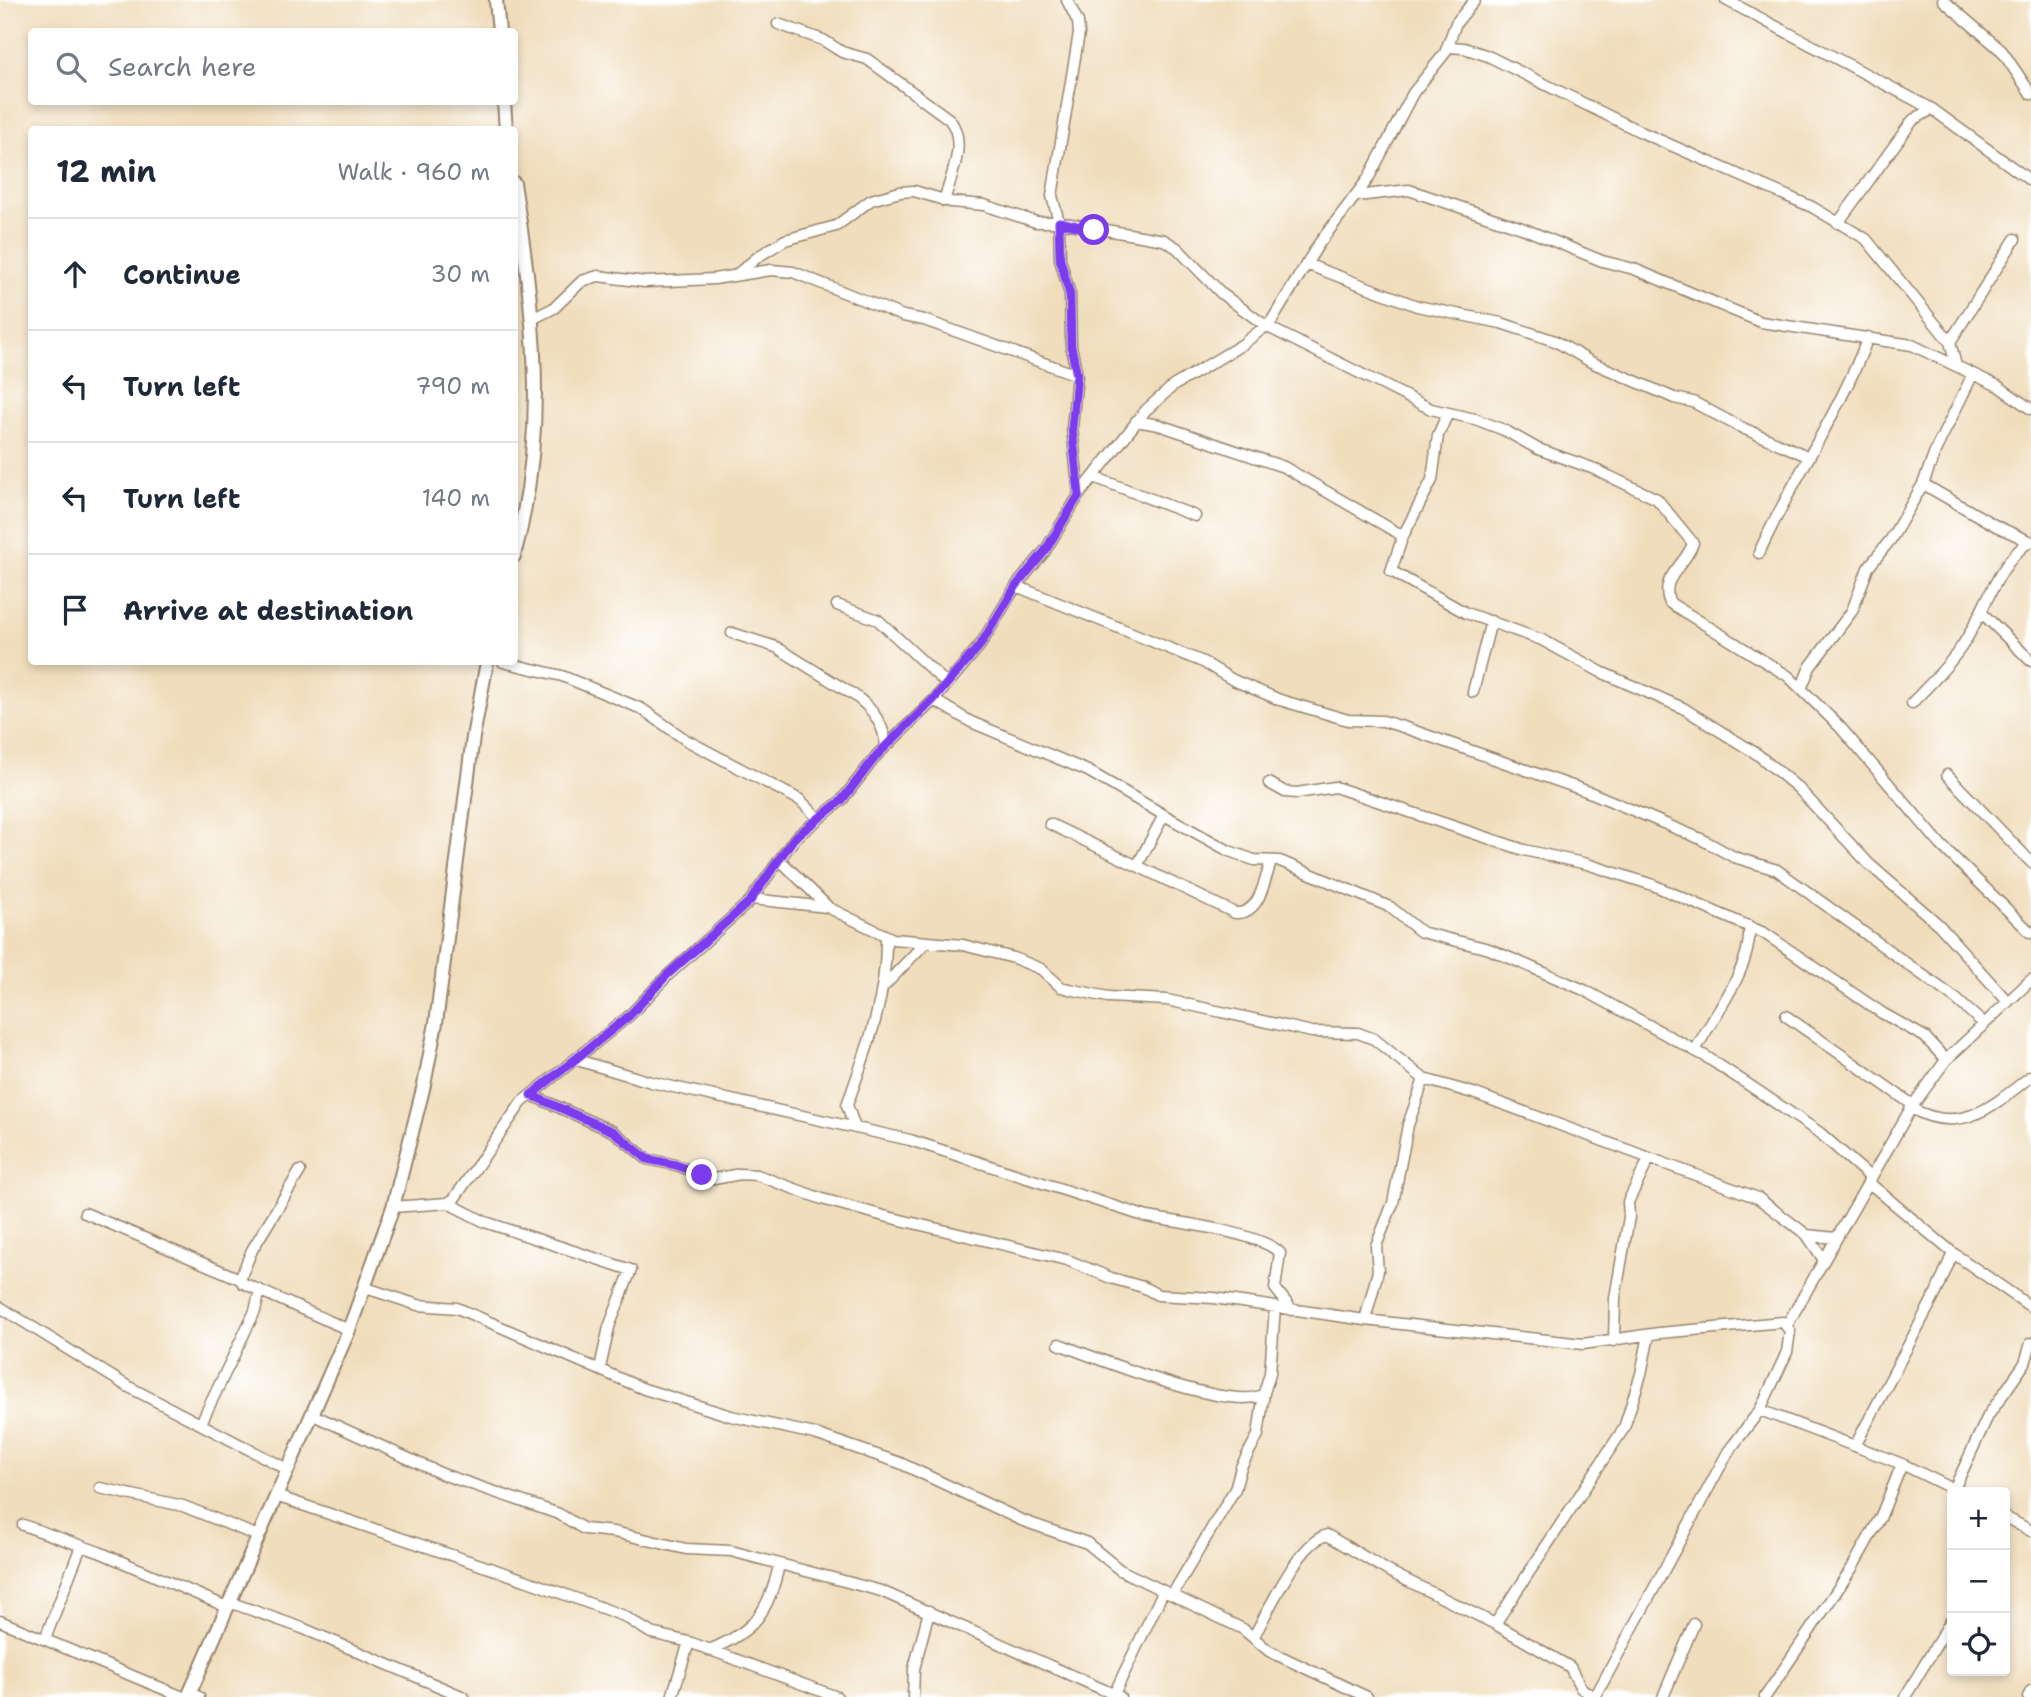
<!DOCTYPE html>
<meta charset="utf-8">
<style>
body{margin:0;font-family:"Shantell Sans",sans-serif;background:#f2f2f3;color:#1f2937}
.controls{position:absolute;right:21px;bottom:21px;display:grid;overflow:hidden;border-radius:7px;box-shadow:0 4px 10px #0003}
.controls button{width:63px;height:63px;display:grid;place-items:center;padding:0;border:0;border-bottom:2px solid #e0e1e3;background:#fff;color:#1f2937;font:35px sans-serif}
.stop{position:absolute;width:21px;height:21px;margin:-16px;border:5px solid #7c3aed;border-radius:50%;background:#fff}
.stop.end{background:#7c3aed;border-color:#fff;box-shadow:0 2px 7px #0008}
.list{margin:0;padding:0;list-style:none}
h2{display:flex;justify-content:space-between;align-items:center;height:91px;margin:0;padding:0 28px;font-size:30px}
h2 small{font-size:23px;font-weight:400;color:#747a83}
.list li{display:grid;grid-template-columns:46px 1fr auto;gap:21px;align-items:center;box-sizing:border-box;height:112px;padding:0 28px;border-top:2px solid #e0e1e3}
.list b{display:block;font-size:26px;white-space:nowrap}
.list em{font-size:23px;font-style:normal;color:#747a83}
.icon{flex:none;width:38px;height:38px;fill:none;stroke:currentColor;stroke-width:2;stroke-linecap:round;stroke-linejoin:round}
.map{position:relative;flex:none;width:2031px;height:1697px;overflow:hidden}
.search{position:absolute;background:#fff;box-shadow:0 4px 10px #0003;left:28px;top:28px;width:490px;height:77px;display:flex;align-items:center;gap:18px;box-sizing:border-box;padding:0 24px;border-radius:7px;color:#747a83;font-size:26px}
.panel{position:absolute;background:#fff;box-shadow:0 4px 10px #0003;left:28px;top:126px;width:490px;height:539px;border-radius:7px}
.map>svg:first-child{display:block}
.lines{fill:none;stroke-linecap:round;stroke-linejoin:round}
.minor-casing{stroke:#96846d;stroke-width:13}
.tertiary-casing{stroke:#96846d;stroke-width:16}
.minor{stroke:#fff;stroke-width:10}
.tertiary{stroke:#fff;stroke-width:12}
.route{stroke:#7c3aed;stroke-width:9}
</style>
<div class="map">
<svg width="2031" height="1697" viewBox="0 0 2031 1697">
<rect width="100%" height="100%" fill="#fff"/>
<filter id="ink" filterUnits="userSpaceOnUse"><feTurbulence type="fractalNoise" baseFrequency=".0143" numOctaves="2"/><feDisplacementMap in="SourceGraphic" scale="14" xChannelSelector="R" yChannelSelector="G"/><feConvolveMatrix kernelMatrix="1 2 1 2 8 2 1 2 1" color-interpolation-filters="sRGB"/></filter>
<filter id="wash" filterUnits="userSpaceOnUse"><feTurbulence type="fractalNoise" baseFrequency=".00686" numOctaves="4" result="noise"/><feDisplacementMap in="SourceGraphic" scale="28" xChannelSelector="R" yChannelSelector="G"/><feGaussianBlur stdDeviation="1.57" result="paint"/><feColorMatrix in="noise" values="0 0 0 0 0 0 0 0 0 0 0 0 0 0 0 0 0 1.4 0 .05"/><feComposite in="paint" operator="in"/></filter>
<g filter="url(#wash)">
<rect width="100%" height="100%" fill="#f0ddbc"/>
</g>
<g filter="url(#ink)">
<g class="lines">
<defs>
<path id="minor" d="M1067,0l11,22 1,11 -27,163 7,26 1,37 10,36 1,51 6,29 -5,53 7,67
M1726,0l206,109 99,72
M1943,0l59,51 29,43
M778,24l45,16 19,12 25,7 82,60c19,22 2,57 -5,82
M1448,47l16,1 24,8 153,76 171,75 54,32 84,103 6,24
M1357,196l52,-6 113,38 80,33 32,8 127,53 151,23 86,41 33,23
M1838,223l75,-103 19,-11
M1306,264l111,42 84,17 54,18 36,21 83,36 19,4 45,24 69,30
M736,275l23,-19 26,-16 51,-14 35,-26 29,-8 14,-1 37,11 33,3 52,17h23l105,18 13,8 45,46 44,32 165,83 44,10 29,11 34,19 54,19 65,31 36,44c-6,21 -35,35 -23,60l118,73 52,51 101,118 90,88
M532,319l22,-11 28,-27 16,-5 47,6 69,-3 57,-9 22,2 110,44 21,4 153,55
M1950,342l65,-103
M1973,374l-36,73 -14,37 73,42 35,16
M1447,415l-9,20 -6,45 -29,56 -12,35 75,42 76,27 59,32 82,36 74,46 41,34 71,76 70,61 69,77
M1136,421l23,4 125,42 119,69
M1094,477l101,39
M1759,553c33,-74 81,-140 109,-216
M1016,586l187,76 30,18 47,20 68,20 35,1 20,6 189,66 109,46 33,18 43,13 179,129 28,25
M837,605l41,15 69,64
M1981,612l50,49
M732,633l44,14 78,48c17,12 30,29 32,51
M503,662l59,14 80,33 44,31 114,60 18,18
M1801,689l9,-22 42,-56 16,-43 23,-29 32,-55
M1473,692l18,-71
M934,700l37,22 117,49 76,44
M1912,703c17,-18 36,-36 50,-57 22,-32 35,-83 68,-105
M1947,775l84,87
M1269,783l16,9 12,1 38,-6 189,63 63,14 66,21 111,48 118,80 43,24 21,23
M1050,824l185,89c25,2 29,-32 36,-51
M780,860l47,46
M1138,864l26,-49 65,36 25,9 26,1 110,46 31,25 68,17 95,41 121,66 53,35 62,42 50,44
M752,899l75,8 66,32 70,6 51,13 27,11 20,18 8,2 39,8 59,3 145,32 46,1 16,6 50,40 49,14 285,105 49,37 17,25
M885,985l41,-43
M1786,1016l127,89
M1695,1051c19,-37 58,-83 54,-125
M577,1060l74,22 259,58 237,77c30,5 114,16 133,36l-5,35 17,22
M531,1095l83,37 33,27 29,6 38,14 26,-5 17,1 65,24 62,17 183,44 44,18 32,9 15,8 56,3 151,22 218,24 76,-11 124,-11 7,9 -3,21 -27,58
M1911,1108c49,28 81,-1 120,-32
M855,1128l-8,-23c20,-56 40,-107 39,-168
M300,1171l-48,79 -12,29 3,4 106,47
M1868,1182l85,71 78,54
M448,1203l37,19 146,48 -22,57 -9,41
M393,1207l55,-4 6,-4 68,-97 107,-86 38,-40 83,-75 45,-63 47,-38 35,-45 57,-55 47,-56 35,-58 29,-35 34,-56 67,-85 27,-24 70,-42 28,-22 47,-77 50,-66 45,-86 32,-40 11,-30 19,-23
M85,1213l155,66
M1807,1235l29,3
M366,1288l52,17 39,3 187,81 87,27 84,18 85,29 121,57 66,23 33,27 123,59 26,22 98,46
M0,1307l127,79 160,83
M1365,1320l13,-49 -2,-25 17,-43 15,-78 16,-46
M1787,1325l124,-217 35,-48 85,-80
M1614,1341l1,-43 14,-81 -1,-15 21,-43
M1059,1344c31,12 182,72 205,49l6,-20 5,-66
M311,1414l131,60 117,40 25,15 30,3 72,17 45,2 150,40 239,106
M201,1423l54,-112 5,-21
M1855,1446l81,-153 17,-40
M100,1488l83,18 75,30
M1954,1489l34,-73 37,-53 6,-20
M276,1496l249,84 99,36 27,17 38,9 148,55
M2005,1517l26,14
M23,1525l76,27 128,55
M1172,1595l63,-106 6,-22 17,-32 6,-42
M229,1602l73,26 162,69
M0,1621l183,76
M1495,1624l75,43 11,21 12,9
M1254,1636c15,-26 45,-94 73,-101l63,37 105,52 129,-196 17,-54 8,-39
M45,1639l36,-93
M709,1650c45,-18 60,-38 70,-85
M190,1693l9,4
M1114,1694l49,-102
M672,1697l17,-55
M913,1697l1,-28 15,-58
M1595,1697l133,-245 32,-42 142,54 57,28
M1663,1697l31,-73
M1765,1697l87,-129 29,-52 21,-52
M1905,1697l47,-78
M2028,1697l3,-6"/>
<path id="tertiary" d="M496,0l3,32
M504,102l2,28
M514,183c20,129 35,244 0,373
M188,1697l161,-367 44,-123 31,-122 12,-62 37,-286 14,-75"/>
</defs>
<use href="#minor" class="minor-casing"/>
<use href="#tertiary" class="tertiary-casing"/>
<use href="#minor" class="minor"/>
<use href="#tertiary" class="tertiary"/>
</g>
</g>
<g class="lines" filter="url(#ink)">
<path class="route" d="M702,1175l-26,-10 -29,-6 -33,-27 -83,-37 98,-79 38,-41 83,-74 44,-63 48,-38 35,-45 56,-55 48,-56 35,-58 29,-35 34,-56 -7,-67 5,-53 -6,-29 -1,-51 -10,-36 -1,-37 35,8"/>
</g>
</svg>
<div class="controls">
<button>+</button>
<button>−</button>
<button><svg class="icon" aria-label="locate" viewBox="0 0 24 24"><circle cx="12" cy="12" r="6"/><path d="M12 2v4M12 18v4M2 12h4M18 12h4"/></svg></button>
</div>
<div class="stop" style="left:1094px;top:230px"></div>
<div class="stop end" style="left:702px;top:1175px"></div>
<div class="search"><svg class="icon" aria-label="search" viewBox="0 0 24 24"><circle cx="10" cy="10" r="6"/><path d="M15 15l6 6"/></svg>Search here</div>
<section class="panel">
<h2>12 min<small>Walk · 960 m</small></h2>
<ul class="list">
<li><svg class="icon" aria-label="ahead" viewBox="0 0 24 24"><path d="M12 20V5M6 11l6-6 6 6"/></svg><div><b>Continue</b></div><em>30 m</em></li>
<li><svg class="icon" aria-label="left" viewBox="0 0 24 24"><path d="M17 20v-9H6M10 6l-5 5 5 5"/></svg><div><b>Turn left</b></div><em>790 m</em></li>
<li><svg class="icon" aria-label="left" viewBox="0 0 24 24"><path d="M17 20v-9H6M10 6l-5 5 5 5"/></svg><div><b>Turn left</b></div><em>140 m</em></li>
<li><svg class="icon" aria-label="arrive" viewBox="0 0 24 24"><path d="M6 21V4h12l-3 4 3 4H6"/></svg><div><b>Arrive at destination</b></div></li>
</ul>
</section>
</div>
